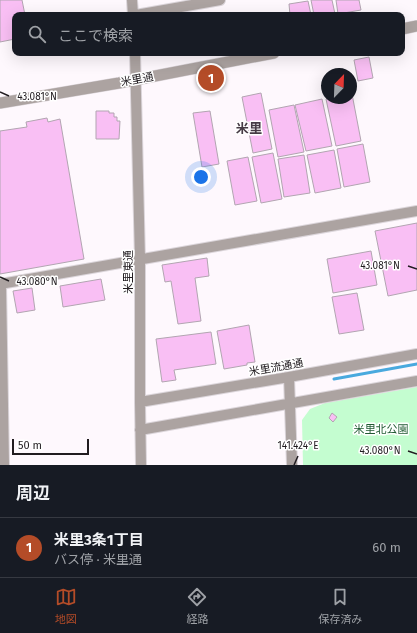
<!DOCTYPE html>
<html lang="ja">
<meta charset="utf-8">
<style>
body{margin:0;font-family:"Fira Sans","Noto Sans JP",sans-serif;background:#20242c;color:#f1f3f6}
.compass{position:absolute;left:321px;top:68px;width:36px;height:36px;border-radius:50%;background:#171b24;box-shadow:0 4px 16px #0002;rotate:23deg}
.scale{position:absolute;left:12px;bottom:10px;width:77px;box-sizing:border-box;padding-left:4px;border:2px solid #211c20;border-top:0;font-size:11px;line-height:14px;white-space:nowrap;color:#211c20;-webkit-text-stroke:3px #fff;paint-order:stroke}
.you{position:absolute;left:201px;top:177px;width:14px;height:14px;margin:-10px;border:3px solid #fff;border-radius:50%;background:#1a73e8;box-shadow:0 0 0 6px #1a73e833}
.badge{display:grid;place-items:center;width:26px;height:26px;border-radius:50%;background:#b44c28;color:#fff;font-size:13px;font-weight:700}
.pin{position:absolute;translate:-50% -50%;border:2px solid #fff;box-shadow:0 1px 4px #0006}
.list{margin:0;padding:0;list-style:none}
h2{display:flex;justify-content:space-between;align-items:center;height:52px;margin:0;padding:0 16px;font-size:17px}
h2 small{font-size:13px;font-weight:400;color:#9ea1a6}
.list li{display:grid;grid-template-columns:26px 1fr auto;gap:12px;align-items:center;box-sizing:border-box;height:60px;padding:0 16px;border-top:1px solid #363941}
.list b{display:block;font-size:15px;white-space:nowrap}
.list p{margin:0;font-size:13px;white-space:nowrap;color:#9ea1a6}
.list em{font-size:13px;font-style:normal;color:#9ea1a6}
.icon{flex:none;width:22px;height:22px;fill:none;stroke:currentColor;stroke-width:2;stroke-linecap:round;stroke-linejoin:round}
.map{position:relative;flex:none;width:417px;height:465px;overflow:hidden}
.search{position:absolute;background:#171b24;box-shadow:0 4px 16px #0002;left:12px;right:12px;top:12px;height:44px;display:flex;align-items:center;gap:10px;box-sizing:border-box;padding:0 14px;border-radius:8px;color:#9ea1a6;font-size:15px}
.sheet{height:112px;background:#171b24}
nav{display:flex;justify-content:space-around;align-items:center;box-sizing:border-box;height:56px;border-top:1px solid #363941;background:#171b24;font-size:11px;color:#9ea1a6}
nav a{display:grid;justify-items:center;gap:2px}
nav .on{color:#b44c28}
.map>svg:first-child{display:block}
.green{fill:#c4fdd0}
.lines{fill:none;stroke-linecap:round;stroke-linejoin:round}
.stream{stroke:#49a9de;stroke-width:3}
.building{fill:#f9bff4;stroke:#b2a5b1}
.minor-casing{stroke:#dbd5da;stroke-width:12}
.tertiary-casing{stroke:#dbd5da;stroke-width:12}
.minor{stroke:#aca3a1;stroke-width:10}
.tertiary{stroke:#aca3a1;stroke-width:11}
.ticks{fill:none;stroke:#211c20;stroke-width:1.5}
.labels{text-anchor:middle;stroke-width:3;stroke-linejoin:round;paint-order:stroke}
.street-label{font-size:11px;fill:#211c20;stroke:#fff}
.park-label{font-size:11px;fill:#215b33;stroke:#fff}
.quarter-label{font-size:13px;font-weight:bold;fill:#463b45;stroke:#fff}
.ticks-label{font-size:10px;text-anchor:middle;fill:#211c20;stroke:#fff;stroke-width:3;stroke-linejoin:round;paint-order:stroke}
</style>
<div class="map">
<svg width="417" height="465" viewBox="0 0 417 465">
<rect width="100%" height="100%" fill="#fef8fd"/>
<path class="green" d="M417,387v78h-114l-1,-45 8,-11 15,-6z"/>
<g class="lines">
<path class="stream" d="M334,379l83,-15"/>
</g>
<path class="building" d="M0,0h22l3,15h-10v24l-15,3z
M311,0h21l3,14 -21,1z
M336,0h23l2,10 -23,4z
M308,1l3,14h-21l-1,-11z
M369,57l4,21 -15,3 -4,-21z
M261,93l11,56 -19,4 -11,-56z
M351,94h1l9,47 -25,5 -10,-47 6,-1h19z
M322,99l10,47 -26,5 -11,-46z
M294,105l10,47 -26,5 -9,-47z
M96,111h13v2h5v4h3v4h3l-1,18h-23z
M210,111l9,53 -17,3 -9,-54z
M47,118l1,4 12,-3 24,140 -84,15v-143l27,-4 -1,-5z
M363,144l7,38 -26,5 -7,-38z
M334,150l7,38 -26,5 -8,-38z
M273,153l9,46 -21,4 -9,-46z
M304,155l6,38 -26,4 -6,-38z
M248,157l9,44 -22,4 -8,-44z
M417,223v67l-29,6 -13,-65z
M371,251l6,34 -44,8 -6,-34z
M207,258l2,18 -14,2 6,43 -23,3 -7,-43 -6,1 -3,-17z
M101,279l4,21 -42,7 -3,-21z
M32,288l3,22 -18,3 -4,-22z
M357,293l7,37 -25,4 -7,-37z
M249,325l6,37 -8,1v2l-23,4 -7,-38z
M211,332l5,32 -42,6 2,10 -14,2 -6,-43z
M332,413l5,4 -4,5 -4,-4z"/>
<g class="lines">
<defs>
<path id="minor" d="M132,0l1,15
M136,15l84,-15
M135,53l5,207v142l1,63
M0,284l417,-73
M1,284l3,181
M289,377l3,88
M140,402l149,-25 128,-23
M140,430l277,-49"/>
<path id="tertiary" d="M402,29l15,-3
M0,103l119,-20 155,-30"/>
</defs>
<use href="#minor" class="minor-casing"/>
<use href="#tertiary" class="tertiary-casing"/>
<use href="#minor" class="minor"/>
<use href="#tertiary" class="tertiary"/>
</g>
<path class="ticks" d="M0,92l9,4M408,266l9,3M0,277l9,4M408,451l9,3M294,465l4,-9"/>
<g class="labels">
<g class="street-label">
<text transform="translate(137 79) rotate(-11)" y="4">米里通</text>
<text transform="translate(128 272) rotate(-90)" y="4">米里東通</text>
<text transform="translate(276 367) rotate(-10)" y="4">米里流通通</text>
</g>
<g class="park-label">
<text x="381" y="433">米里北公園</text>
</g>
<g class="quarter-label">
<text x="249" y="133">米里</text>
</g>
</g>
<g class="ticks-label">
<text x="37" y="100">43.081°N</text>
<text x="380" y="269">43.081°N</text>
<text x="37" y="285">43.080°N</text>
<text x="298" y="449">141.424°E</text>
<text x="380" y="454">43.080°N</text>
</g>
</svg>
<svg class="compass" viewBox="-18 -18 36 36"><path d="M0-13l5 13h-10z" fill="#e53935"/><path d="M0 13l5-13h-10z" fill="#9ea1a6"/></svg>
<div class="scale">50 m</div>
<div class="you"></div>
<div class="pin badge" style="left:211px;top:78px">1</div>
<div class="search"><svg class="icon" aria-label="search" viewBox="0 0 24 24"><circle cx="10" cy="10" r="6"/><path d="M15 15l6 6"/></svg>ここで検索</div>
</div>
<section class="sheet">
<h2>周辺<small></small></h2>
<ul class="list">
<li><span class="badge">1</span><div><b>米里3条1丁目</b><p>バス停 · 米里通</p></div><em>60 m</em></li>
</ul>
</section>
<nav>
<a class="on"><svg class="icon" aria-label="map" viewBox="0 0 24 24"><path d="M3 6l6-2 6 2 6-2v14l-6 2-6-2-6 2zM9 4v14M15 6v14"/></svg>地図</a>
<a><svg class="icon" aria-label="directions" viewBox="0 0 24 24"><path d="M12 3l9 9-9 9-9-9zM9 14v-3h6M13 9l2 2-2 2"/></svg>経路</a>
<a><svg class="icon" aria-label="saved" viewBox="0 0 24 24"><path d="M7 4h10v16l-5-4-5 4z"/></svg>保存済み</a>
</nav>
